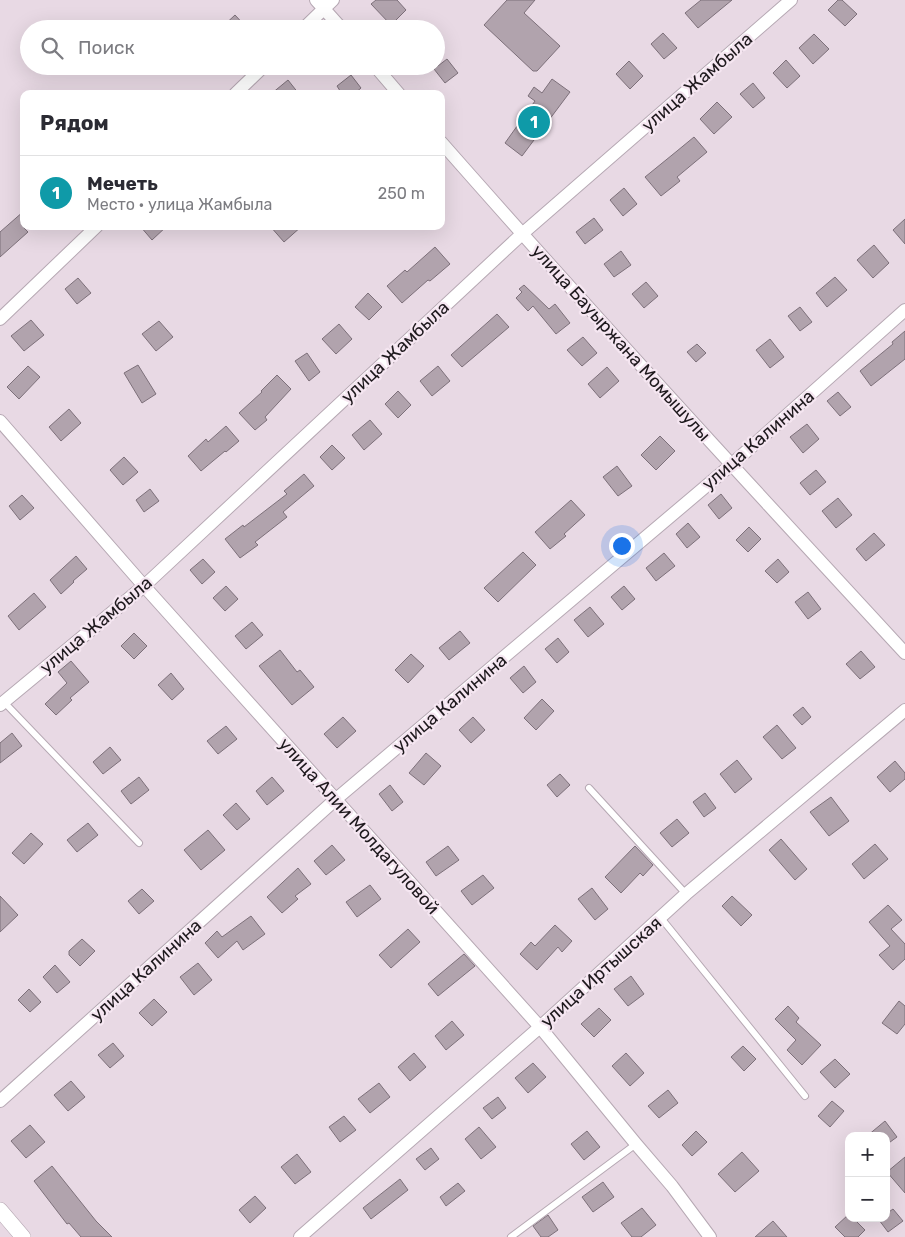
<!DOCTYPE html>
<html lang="ru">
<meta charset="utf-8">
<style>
body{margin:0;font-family:Rubik,sans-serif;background:#f7f7f7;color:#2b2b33}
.controls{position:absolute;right:15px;bottom:15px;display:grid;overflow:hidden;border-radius:10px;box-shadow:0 5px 20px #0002}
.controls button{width:45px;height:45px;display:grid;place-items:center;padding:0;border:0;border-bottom:1px solid #e1e1e2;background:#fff;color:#2b2b33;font:25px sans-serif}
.you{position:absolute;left:621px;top:545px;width:18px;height:18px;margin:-12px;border:4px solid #fff;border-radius:50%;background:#1a73e8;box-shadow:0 0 0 8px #1a73e833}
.badge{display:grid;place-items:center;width:32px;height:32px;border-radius:50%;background:#276f67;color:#fff;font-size:16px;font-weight:700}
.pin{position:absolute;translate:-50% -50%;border:2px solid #fff;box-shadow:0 1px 5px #0006}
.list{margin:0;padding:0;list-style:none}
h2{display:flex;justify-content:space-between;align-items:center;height:65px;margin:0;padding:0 20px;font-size:21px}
h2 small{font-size:16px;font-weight:400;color:#7c7c81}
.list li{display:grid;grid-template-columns:32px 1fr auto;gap:15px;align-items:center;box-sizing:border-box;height:75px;padding:0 20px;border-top:1px solid #e1e1e2}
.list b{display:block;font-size:19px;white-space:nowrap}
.list p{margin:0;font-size:16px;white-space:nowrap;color:#7c7c81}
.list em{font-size:16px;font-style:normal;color:#7c7c81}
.icon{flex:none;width:28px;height:28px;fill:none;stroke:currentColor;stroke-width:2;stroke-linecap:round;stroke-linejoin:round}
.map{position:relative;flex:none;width:905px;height:1237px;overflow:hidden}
.search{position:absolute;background:#fff;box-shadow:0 5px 20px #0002;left:20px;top:20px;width:425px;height:55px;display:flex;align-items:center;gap:12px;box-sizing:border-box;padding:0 18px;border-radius:28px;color:#7c7c81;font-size:19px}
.panel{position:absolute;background:#fff;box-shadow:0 5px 20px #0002;left:20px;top:90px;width:425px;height:140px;border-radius:10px}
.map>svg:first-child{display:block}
.building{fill:#b1a3ad;stroke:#7d707a}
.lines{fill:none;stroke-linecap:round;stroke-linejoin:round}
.service-casing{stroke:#b6a8b3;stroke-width:8}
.minor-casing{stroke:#b6a8b3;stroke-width:14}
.tertiary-casing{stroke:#b6a8b3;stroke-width:16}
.service{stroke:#fff;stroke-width:6}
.minor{stroke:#fff;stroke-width:12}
.tertiary{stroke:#fff;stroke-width:15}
.labels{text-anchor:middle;stroke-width:4.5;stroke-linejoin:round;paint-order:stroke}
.street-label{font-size:18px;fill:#1e191d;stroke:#f5e6f1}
</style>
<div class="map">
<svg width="905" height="1237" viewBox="0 0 905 1237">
<rect width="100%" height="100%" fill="#e8d9e4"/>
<path class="building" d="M376,0h21l9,10 -15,15 -20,-21z
M507,0h28l-11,13 36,33 -23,25h-4l-49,-46z
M701,0h31l-34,28 -13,-15z
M838,0h4l15,14 -12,12 -17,-16z
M235,15l13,14h-28z
M663,33l14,15 -13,11 -13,-15z
M814,34l15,15 -16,15 -14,-16z
M447,59l11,14 -13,10 -11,-14z
M786,60l14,16 -13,12 -14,-15z
M629,61l14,15 -13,13 -14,-15z
M351,75l10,13 -7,6h-12l-5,-8z
M552,79l18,13 -48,64 -17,-13 30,-42 -7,-5 6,-9 8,6z
M288,80l11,14h-28z
M753,83l12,15 -12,10 -13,-14z
M717,102l15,15 -18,17 -14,-15z
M694,137l13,15 -30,25 3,4 -19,15 -16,-19 32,-26z
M624,188l13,16 -14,12 -13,-16z
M24,211v17l4,4 -28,25v-25z
M594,218l9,12 -18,14 -9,-12z
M905,219v25l-12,-14z
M140,226h27l-15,14z
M270,226h32l-18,16z
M874,245l15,18 -16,15 -16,-18z
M435,247l15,17 -20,17 -2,-1 -26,23 -15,-17 18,-16 2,2z
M621,251l10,14 -17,12 -10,-13z
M835,277l12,13 -20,17 -11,-14z
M78,278l13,15 -14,11 -12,-15z
M646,282l12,14 -14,12 -12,-14z
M524,285l25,24 6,-5 15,19 -14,11 -23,-28 -5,5 -12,-13 6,-6 -3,-3z
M368,293l14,14 -13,13 -14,-13z
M800,307l12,15 -12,9 -12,-15z
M497,314l12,13 -47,40 -11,-12z
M31,320l13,15 -20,16 -13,-15z
M159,321l14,16 -17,14 -14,-17z
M339,324l13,15 -16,15 -14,-15z
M905,331v28l-34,27 -11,-15 33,-27 -1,-2z
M583,337l14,16 -15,13 -15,-16z
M770,339l14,18 -14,11 -14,-18z
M697,344l9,9 -10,9 -9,-10z
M307,353l13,19 -11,9 -14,-20z
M138,365l18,29 -14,9 -18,-30z
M28,366l12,11 -21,22 -12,-12z
M438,366l12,15 -18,15 -12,-15z
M607,367l12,14 -19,17 -12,-14z
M277,375l14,14 -26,28 2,3 -12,10 -16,-17 23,-21 -1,-1z
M398,391l13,14 -13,13 -13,-14z
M838,392l13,15 -11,9 -13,-15z
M69,409l12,14 -20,18 -12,-14z
M370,420l12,14 -18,16 -12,-15z
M807,424l12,15 -16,14 -13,-16z
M226,426l13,15 -13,11 -1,-1 -24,20 -13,-15 18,-17 2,3z
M660,436l15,15 -19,19 -15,-15z
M332,445l13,13 -13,12 -12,-13z
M124,457l14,15 -15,13 -13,-15z
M617,466l15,20 -14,10 -15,-19z
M816,470l10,12 -16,13 -10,-12z
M304,474l10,12 -31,26 4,5 -32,25 3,3 -18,13 -15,-19 18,-14 1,2 43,-33 -3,-3z
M150,489l9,12 -15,11 -8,-12z
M721,494l11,14 -13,11 -11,-14z
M22,495l12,13 -14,12 -11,-14z
M838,498l14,17 -16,13 -14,-17z
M571,500l14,15 -21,19 2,2 -16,13 -15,-17z
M688,523l12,14 -13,11 -11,-14z
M749,527l12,12 -13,13 -12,-12z
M874,533l11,12 -19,16 -10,-12z
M523,552l13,13 -38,37 -14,-14z
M664,553l11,13 -19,15 -10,-13z
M76,556l11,13 -14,12 1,1 -13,12 -11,-14z
M203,559l12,13 -13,12 -12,-14z
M778,559l11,13 -12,11 -12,-12z
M226,586l12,13 -13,12 -12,-13z
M624,586l11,13 -13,11 -11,-13z
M808,592l13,17 -13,10 -13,-17z
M34,593l12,14 -27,23 -11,-14z
M590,607l14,17 -16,13 -14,-17z
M252,622l11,13 -17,14 -11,-13z
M460,631l10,12 -21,17 -10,-12z
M134,633l13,13 -13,13 -13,-13z
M558,638l11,14 -12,11 -12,-14z
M280,650l17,22 3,-2 14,17 -22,18 -33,-39z
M861,651l14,16 -15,12 -14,-15z
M411,654l13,12 -16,17 -13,-13z
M71,661l18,21 -19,16 2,2 -16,15 -11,-11 22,-21 -9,-11z
M524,666l12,16 -13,11 -13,-15z
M171,673l13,16 -12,11 -14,-15z
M542,699l12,12 -18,19 -12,-12z
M803,707l8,10 -9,8 -9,-10z
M343,717l13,14 -19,17 -13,-14z
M473,717l12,13 -14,13 -12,-13z
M777,725l19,23 -14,11 -19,-22z
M226,726l11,13 -19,15 -11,-13z
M12,733l10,13 -22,17v-20z
M110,747l11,13 -18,14 -10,-12z
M426,753l15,13 -17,19 -15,-12z
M737,760l15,19 -17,14 -15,-19z
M895,761l10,12v6l-15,13 -13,-15z
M560,774l10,11 -13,12 -10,-12z
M139,777l10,13 -18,14 -10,-13z
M272,777l12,14 -17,14 -11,-14z
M390,785l13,17 -11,9 -13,-17z
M705,793l11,15 -12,9 -11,-15z
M831,797l18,24 -20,15 -19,-24z
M236,803l14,16 -13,11 -14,-15z
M677,819l12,14 -17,14 -12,-14z
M88,823l10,12 -21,17 -10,-12z
M208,830l17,20 -24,20 -17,-20z
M31,833l12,11 -19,20 -12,-11z
M781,839l26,30 -12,11 -26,-30z
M875,844l13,15 -24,20 -12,-15z
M332,845l13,15 -19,15 -12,-14z
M448,846l11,14 -23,16 -10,-14z
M635,846l18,19 -10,11 -3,-3 -19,20 -16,-16z
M298,868l13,16 -16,12 3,3 -16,14 -15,-16z
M483,875l11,13 -22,17 -11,-14z
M370,885l11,14 -24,18 -11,-15z
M592,888l16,21 -13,11 -17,-21z
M142,889l12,12 -15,13 -11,-13z
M0,896l18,19 -18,17z
M732,896l20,19 -11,11 -19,-20z
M888,905l14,15 -11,9 14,15v15l-12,11 -14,-15 11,-9 -21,-24z
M251,916l14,18 -22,16 -6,-9 -19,17 -13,-15 12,-12 5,6z
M555,925l17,16 -10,11 -4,-5 -21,23 -17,-16 11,-12 4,4z
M408,929l12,13 -29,26 -12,-13z
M82,939l13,12 -15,15 -11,-11v-4z
M464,954l11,12 -37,30 -10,-12z
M198,963l14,17 -18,15 -14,-18z
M55,965l15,17 -13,11 -14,-16z
M631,976l13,18 -16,12 -14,-17z
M29,989l12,13 -11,10 -12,-12z
M154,999l13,13 -15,14 -13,-13z
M899,1001l6,5v18l-8,10 -15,-11z
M788,1006l11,12 -3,4 25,23 -19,20 -15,-15 9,-10 -21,-21z
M599,1008l12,12 -17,17 -13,-13z
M452,1021l12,14 -18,15 -11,-14z
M113,1043l11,13 -14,12 -12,-13z
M743,1046l13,13 -12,12 -13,-14z
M414,1053l12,14 -16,14 -12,-14z
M626,1053l18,20 -14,13 -18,-20z
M835,1059l15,15 -15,14 -15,-16z
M533,1063l13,14 -18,16 -13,-15z
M71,1081l14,16 -17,14 -14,-16z
M379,1083l11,14 -20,16 -12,-14z
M668,1090l10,13 -19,15 -11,-12z
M498,1097l8,11 -14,11 -9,-11z
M832,1101l12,10 -14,16 -12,-11z
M344,1116l12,14 -16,12 -11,-15z
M885,1121l12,16 -11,8v-9h-19z
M30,1125l15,17 -19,16 -15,-17z
M479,1127l17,20 -15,12 -16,-20z
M587,1131l13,16 -16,13 -13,-16z
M696,1131l11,11 -15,14 -10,-11z
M431,1148l8,11 -14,11 -9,-11z
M742,1152l17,19 -24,21 -17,-18z
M297,1154l14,18 -16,12 -14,-17z
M905,1157v36l-18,-21z
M52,1166l44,55 16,16h-31l-12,-14 -2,1 -33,-43z
M400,1179l8,11 -37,29 -8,-11z
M603,1182l11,15 -21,15 -11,-15z
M458,1183l7,8 -19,15 -6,-9z
M255,1196l11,12 -16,15 -11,-13z
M642,1208l14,17 -15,12h-9l-11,-14z
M893,1209l10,12 -15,11 -9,-12 2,-2h5v-4z
M849,1214v4h4l12,12 -7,7h-13l-10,-10z
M548,1215l10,15 -10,7h-7l-8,-11z
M773,1221l14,16h-32z"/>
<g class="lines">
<defs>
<path id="service" d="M4,702l135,141
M589,788l97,106
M661,918l144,178
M511,1237l125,-93"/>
<path id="minor" d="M316,0l26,29
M303,29l30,-29
M375,66l24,28
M235,94l29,-28
M441,142c152,173 308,342 464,511
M0,319l97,-93
M0,421l144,165 396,441 96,117 36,42 38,51
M0,705l144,-119 378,-352 269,-234
M0,1101l335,-301 396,-335 174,-155
M300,1237l240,-210 146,-133 219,-184"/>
<path id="tertiary" d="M0,1210l23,27"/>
</defs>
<use href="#service" class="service-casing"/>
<use href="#minor" class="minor-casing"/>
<use href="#tertiary" class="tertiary-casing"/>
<use href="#service" class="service"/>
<use href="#minor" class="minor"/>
<use href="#tertiary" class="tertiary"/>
</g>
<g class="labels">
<g class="street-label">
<text transform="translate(697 82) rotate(-41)" y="6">улица Жамбыла</text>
<text transform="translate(621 343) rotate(48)" y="6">улица Бауыржана Момышулы</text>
<text transform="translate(395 352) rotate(-43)" y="6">улица Жамбыла</text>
<text transform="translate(758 440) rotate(-41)" y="6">улица Калинина</text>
<text transform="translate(96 625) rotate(-40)" y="6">улица Жамбыла</text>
<text transform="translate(450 703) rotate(-40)" y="6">улица Калинина</text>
<text transform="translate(359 826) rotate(48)" y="6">улица Алии Молдагуловой</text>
<text transform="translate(146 970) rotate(-42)" y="6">улица Калинина</text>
<text transform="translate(601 972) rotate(-42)" y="6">улица Иртышская</text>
</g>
</g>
</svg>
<div class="controls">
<button>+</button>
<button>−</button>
</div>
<div class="you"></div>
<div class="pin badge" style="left:534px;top:122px;background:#0f9aa8">1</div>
<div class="search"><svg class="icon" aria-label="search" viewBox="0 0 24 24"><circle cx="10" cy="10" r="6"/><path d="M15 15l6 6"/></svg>Поиск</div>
<section class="panel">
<h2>Рядом<small></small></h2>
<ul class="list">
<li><span class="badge" style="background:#0f9aa8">1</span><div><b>Мечеть</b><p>Место · улица Жамбыла</p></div><em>250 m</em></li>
</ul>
</section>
</div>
